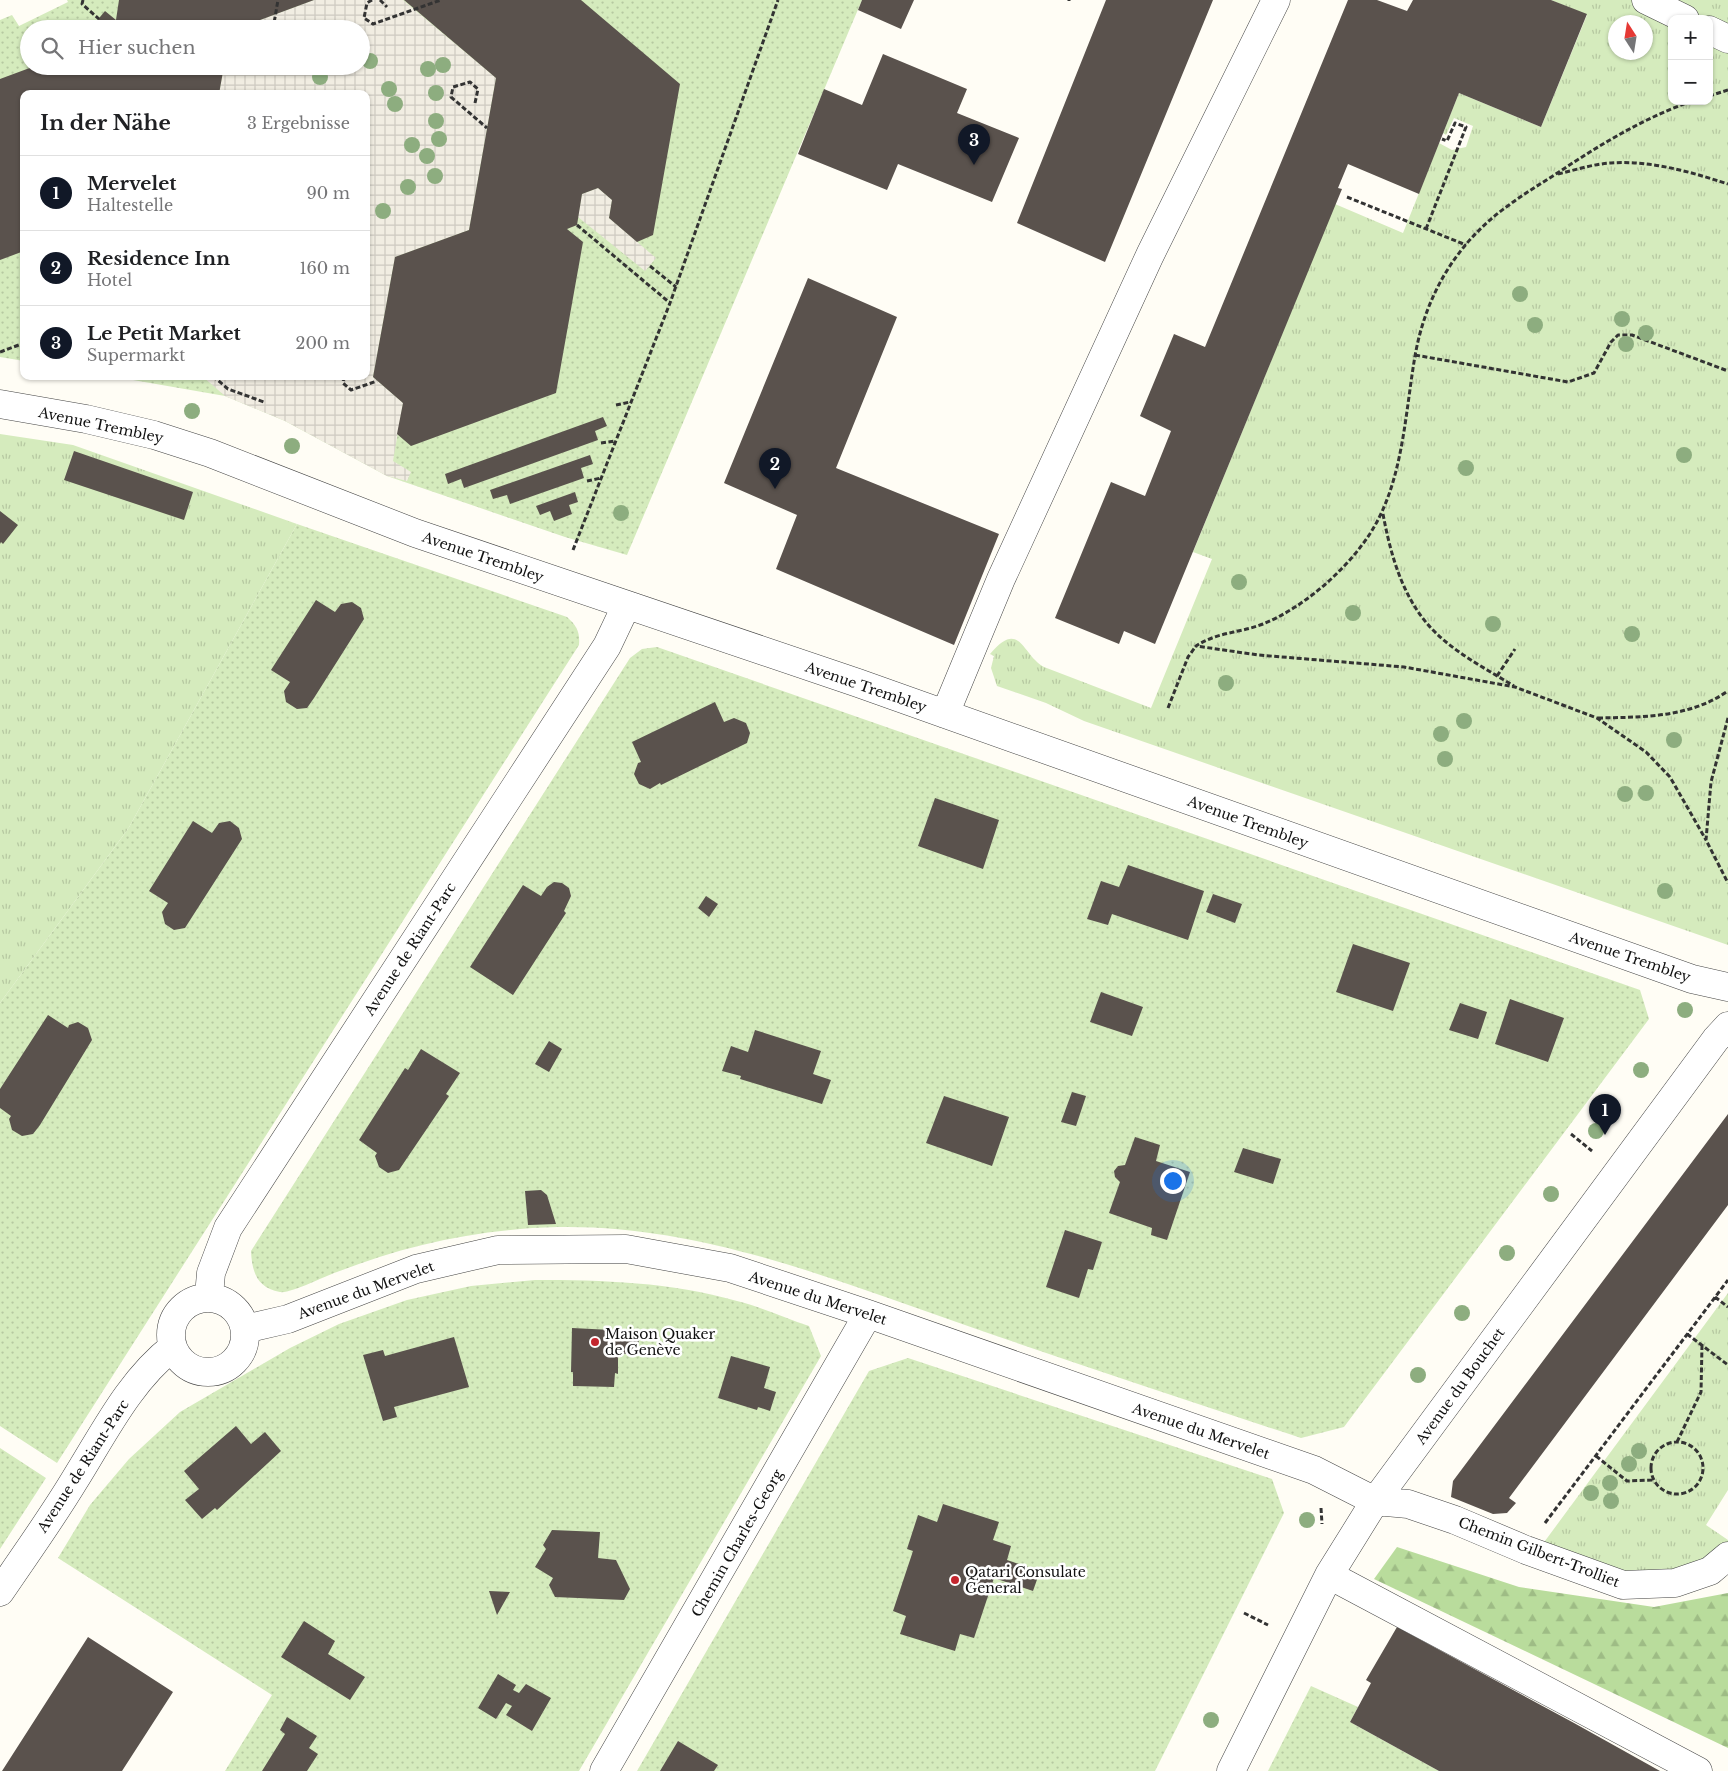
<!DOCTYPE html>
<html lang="de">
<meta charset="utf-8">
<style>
body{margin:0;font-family:"Libre Baskerville",serif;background:#f2f2f2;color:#202124}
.controls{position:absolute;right:15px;top:15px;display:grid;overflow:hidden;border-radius:10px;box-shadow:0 1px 4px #0004}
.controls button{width:45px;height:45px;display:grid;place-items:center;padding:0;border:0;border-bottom:1px solid #e0e0e0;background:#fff;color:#202124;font:25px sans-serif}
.compass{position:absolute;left:1608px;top:15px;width:45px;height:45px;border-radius:50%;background:#fff;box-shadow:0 1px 4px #0004;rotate:348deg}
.you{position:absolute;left:1172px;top:1180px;width:18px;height:18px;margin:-12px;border:4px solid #fff;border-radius:50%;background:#1a73e8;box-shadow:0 0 0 8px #1a73e833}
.badge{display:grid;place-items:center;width:32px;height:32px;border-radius:50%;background:#111827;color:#fff;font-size:16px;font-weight:700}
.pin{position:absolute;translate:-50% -41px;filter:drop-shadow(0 1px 2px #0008)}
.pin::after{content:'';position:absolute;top:26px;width:18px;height:15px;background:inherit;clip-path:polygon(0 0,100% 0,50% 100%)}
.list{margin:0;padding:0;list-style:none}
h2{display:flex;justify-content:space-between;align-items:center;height:65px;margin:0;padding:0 20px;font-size:21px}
h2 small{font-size:16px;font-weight:400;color:#757577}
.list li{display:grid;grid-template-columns:32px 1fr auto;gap:15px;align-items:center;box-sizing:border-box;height:75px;padding:0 20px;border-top:1px solid #e0e0e0}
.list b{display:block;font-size:19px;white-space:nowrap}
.list p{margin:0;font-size:16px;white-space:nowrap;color:#757577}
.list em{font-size:16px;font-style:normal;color:#757577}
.icon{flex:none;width:28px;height:28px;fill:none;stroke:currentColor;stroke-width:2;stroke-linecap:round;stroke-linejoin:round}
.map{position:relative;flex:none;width:1728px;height:1771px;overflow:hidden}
.search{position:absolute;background:#fff;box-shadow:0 1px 4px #0004;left:20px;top:20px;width:350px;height:55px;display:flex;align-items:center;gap:12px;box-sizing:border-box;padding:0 18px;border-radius:28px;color:#757577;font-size:19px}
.panel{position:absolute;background:#fff;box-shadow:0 1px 4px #0004;left:20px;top:90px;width:350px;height:290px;border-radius:10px}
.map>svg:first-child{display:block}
.grass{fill:url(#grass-dots);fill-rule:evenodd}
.forest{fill:url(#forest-firs)}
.park{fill:url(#park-tufts);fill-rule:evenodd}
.plaza{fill:url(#plaza-grid)}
.building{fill:#5a524d}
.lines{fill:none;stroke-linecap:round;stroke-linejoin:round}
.minor-casing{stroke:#444;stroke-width:29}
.path{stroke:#333;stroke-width:3;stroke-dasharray:5 2.5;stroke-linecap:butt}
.minor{stroke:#fff;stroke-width:28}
.tree{fill:#8dad7f}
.poi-dot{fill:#c4262e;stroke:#fff;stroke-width:2}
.labels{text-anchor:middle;stroke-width:5;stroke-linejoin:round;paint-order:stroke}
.street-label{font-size:14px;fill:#111;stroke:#fff}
.poi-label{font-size:14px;fill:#111;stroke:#fff;text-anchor:start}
</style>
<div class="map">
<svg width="1728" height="1771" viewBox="0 0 1728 1771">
<defs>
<pattern id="grass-dots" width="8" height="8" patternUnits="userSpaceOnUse" patternTransform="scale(1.25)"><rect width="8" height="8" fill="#d5ebbd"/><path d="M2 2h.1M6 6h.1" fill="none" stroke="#b6c8a1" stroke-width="1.8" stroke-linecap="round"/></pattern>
<pattern id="forest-firs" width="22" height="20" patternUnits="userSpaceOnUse" patternTransform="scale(1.25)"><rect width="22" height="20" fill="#b9dc9c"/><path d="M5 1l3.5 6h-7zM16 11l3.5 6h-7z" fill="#9ebc85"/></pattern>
<pattern id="park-tufts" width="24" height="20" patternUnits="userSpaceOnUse" patternTransform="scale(1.25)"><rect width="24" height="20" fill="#d5ebbd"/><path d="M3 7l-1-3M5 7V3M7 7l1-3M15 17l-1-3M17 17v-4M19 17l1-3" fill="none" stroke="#b6c8a1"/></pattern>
<pattern id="plaza-grid" width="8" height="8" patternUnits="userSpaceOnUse" patternTransform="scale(1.25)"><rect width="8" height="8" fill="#f1ede2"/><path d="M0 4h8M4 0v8" fill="none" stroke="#cecac1"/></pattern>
</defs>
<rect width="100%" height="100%" fill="#fffdf5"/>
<path class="grass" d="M67,0h795l-235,555 -62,-18 -178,-61 -102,-55 -60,-25 -115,-20h256v-282h-342v267l-24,-4v-337l12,-5 7,11 49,-24zM29,29h332v37h-332z
M297,524l270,93c10,9 13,15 12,28l-522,818 -57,-37v-423l128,-174z
M657,647l983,343 9,29 -305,408 -43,11c-112,-37 -224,-74 -336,-113 -133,-46 -266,-101 -408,-98 -76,2 -149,17 -220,45 -12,4 -47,22 -57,20 -23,-4 -28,-20 -29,-41l379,-593 12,-9z
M535,1280c68,0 136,2 202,21 24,6 48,17 72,25l12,30 -242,415h-354l47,-76 -214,-137 32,-53 39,-46 51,-47 110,-64 49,-24 68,-24 64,-14z
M908,1358l364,121 12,34 -129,258h-518l232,-400z
M0,1448l46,30 -46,71z
M1311,1686l47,21 -8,15 89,49h-171z"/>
<path class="forest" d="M1397,1547l122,40 135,20 74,-14v155l-354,-169z"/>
<path class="park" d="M1551,0h177v945l-644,-224 -38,-18 -49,-17 -6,-18 3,-12 -4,-2c30,-36 32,1 54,13l107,41 61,-149 -19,-7 142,-348 68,29 36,-90 13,7 14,-3 7,-21 -19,-8 -8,17 -3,-2 16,-40 82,34 46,-112zM1672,19h37v82h-37zM1616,22h30v30h-30z
M0,434l73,11 224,79 -169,305 -128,174z
M1728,1293v197l-22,35 22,15v3l-31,22 -34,10h-37l-84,-30z"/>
<path class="plaza" d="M314,0h89l93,78 -27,152 -74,27 -22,120 30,26 -10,58 18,11 -4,9 -20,-5 -102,-55 -60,-25 -23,-20h164v-282h-147l5,-28h137v-37h-125z
M598,188l14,12 -3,18 47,40 -11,13 -67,-54 4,-23z"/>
<path class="building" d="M119,0h195l-78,29h-142l1,-6 10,-12 11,9z
M404,0h177l99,84 -27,151 -16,7 -28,-24 3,-18 -14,-12 -16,6 -5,31 -10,4 16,13 -27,151 -145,53 -14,-12 6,-31 -30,-26 22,-120 74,-27 27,-152z
M862,0h52l-13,29 -43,-19z
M1106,0h107l-108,262 -88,-39z
M1348,0h29l30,11 6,-11h138l36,14 -46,113 -82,-34 -40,101 -71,-30 -10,24 4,1 -187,455 -31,-13 -5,13 -64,-26 56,-136 34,14 26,-65 -31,-15 34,-82 31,13z
M883,54l84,35 -10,24 62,25 -27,64 -94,-38 -11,26 -89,-36 26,-65 38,16z
M35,66h189l-5,28h-195v157l-24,9v-181z
M808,278l89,39 -61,151 163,66 -45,111 -178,-76 21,-54 -73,-32z
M603,417l4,9 -12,5 3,9 -134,48 -3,-9 -13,5 -3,-10z
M74,451l119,41 -9,28 -120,-40z
M590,455l3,9 -12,4 3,10 -74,26 -3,-9 -14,4 -3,-9z
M575,492l3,10 -9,3 3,9 -18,7 -4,-10 -10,4 -4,-9z
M0,511l18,14 -15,19 -2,-2 -1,2z
M316,600l19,12 6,-8 11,-2 9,6 3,11 -50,79 -7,10 -10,1 -11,-7 -2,-11 6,-9 -19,-12z
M715,702l9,20 10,-4 12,5 4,10 -3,10 -86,42 -1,-2 -10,6 -11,-5 -5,-10 4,-11 3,-1 -9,-20z
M935,798l64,22 -16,49 -65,-23z
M193,821l19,12 7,-10 11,-2 9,7 3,11 -57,89 -11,2 -9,-6 -3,-12 6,-9 -19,-12z
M1128,865l76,26 -16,49 -76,-26 -4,11 -21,-6 14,-38 18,6z
M554,882l8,1 7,5 2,8 -7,15 2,2 -53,82 -43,-28 53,-82 18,11 6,-9z
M1213,894l29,10 -7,19 -29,-11z
M706,896l12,8 -9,13 -11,-9z
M1353,944l57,19 -17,48 -57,-19z
M1101,992l42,15 -11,29 -42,-14z
M1510,999l54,19 -16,44 -53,-18z
M1460,1003l27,9 -9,27 -29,-9z
M48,1015l20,13 1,-3 9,-3 10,6 4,12 -52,85 -7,9 -11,2 -10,-6 -3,-11 2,-3 -11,-8v-19z
M755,1030l66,21 -8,23 18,6 -9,24 -82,-25 1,-3 -19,-5 9,-25 17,6z
M549,1041l13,8 -13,23 -14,-8z
M421,1049l39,24 -14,21 3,2 -50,74 -11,3 -9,-6 -4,-11 2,-3 -18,-13 46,-72 3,2z
M1072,1092l14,4 -10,30 -15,-4z
M944,1096l65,21 -17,49 -66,-23z
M1728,1114v91l-219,293 7,5 -9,10 -14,1 -42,-17 2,-16z
M1135,1137l25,8 -4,16 34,11 -23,68 -16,-5 1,-7 -43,-15 11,-31 -5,-5 -1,-6 4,-5 7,-1z
M1243,1148l38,11 -8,25 -39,-12z
M541,1190l6,5 9,29 -28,1 -3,-34z
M1065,1230l37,12 -9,28 -5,-1 -9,29 -33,-11z
M572,1328l60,3 7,7 -1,11 -7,5h-13v20l-3,-1 -1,14 -41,-1v-14h-2z
M454,1337l15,50 -75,20 3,10 -14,4 -20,-66 20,-5 2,6z
M731,1356l39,11 -6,21 12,4 -6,19 -12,-4 -1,3 -39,-12z
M236,1426l15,18 14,-12 16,19 -64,59 -2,-2 -13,11 -17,-19 14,-11 -15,-18z
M943,1504l56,18 -6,18 18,6 -4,14 33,11 -7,20 -39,-13 -20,60 -14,-4 -5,17 -55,-17 6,-18 -13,-5 20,-60 -6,-2 11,-34 19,7z
M552,1530l48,2 -2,26 18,2 14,29 -6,11 -69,-3 -6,-12 4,-7 -18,-11 11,-18 -3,-4z
M489,1591l21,1 -13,23z
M304,1621l31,20 -7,13 37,23 -15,23 -69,-43z
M1397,1627l177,96 86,48h-221l-89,-49 21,-39 -5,-3z
M88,1637l85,55 -51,79h-120z
M498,1674l18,11 -3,5 6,3 7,-9 25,14 -19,33 -26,-16 6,-9 -6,-3 -10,16 -18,-11z
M287,1717l30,19 -8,12 9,6 -11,17h-45l23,-37 -5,-4z
M678,1741l40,24 -4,6h-54z"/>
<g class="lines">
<defs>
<path id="minor" d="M1646,0l39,19
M1709,30l19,9
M0,404l86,15 68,16 56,18 205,80 443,150 834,296 36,8
M945,714l56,-135 149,-324 126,-255
M209,1296l2,-23 17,-45 379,-582 19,-40
M171 1335a37 37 0 1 1 74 0a37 37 0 1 1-74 0Z
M245,1329l43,-10 128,-50 82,-19 128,-1 104,19 138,46 446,156 61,31 33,3 47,16 71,30 97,35 52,-2 35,-12 18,-15
M1329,1575l369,196
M0,1592c25,-37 51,-73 74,-111 29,-46 55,-100 99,-134
M604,1771l264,-457
M1231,1771l98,-196 46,-74 341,-462 12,-13"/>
</defs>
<use href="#minor" class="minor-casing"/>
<path class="path" d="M83,0l-1,4 17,15
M372,0l-5,3 -3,15 9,6 68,-24
M380,0l7,7
M1069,1v-1
M273,29l5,-29
M1709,96l19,-6
M1692,101c-48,17 -91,43 -133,71 -17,11 -34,21 -50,33 -52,37 -83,89 -94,151 -11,64 -12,136 -53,189 -24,32 -62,64 -99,79 -23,9 -46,8 -67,22l62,9 146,12 111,20 82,31 49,34 24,25 36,63
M475,103l3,-14 -8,-7 -17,5 -2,10 36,31
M1558,174c17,-4 35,-10 53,-11 39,-3 80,9 117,21
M1347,197l119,48
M577,225l93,78
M1426,229l40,-102 -11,-4 -8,18 -5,-2
M650,266l26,21
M0,352l24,-9
M1415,355l153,27 26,-9 17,-31 7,-7h14l96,36
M366,369l1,1
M213,376l15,13 36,13
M344,376l-1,7 8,7 26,-9
M616,405l14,-3
M601,443l14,-2
M587,481l14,-3
M1383,514c8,43 21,89 54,120 22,21 51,36 77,52
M573,550l97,-247 108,-303
M1497,676l18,-27
M1168,708l20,-51 8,-11
M1598,718c45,-1 91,0 130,-27
M1728,718l-17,64 -5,58 22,43
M1571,1134l21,17
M1715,1297l13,10
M1687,1334l41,31
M1677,1442l24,-50 1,-47
M1651 1468a26 26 0 1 1 52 0a26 26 0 1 1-52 0Z
M1596,1456l31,25 26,-1
M1321,1508l1,16
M1545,1523l183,-243
M1244,1613l24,12"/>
<use href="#minor" class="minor"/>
</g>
<g class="tree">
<circle cx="370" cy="61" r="8"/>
<circle cx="443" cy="65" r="8"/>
<circle cx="428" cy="69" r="8"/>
<circle cx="320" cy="77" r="8"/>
<circle cx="389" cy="89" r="8"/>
<circle cx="436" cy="93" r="8"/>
<circle cx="395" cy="104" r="8"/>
<circle cx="436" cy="121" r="8"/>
<circle cx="439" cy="139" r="8"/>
<circle cx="412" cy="145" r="8"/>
<circle cx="427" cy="156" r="8"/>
<circle cx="435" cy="176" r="8"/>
<circle cx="408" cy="187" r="8"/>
<circle cx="383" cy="211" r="8"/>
<circle cx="1520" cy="294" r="8"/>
<circle cx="1622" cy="319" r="8"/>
<circle cx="1535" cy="325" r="8"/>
<circle cx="1646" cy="333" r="8"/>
<circle cx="1626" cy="344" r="8"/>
<circle cx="192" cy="411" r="8"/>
<circle cx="292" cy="446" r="8"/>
<circle cx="1684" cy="455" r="8"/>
<circle cx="1466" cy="468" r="8"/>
<circle cx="621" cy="513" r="8"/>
<circle cx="1239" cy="582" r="8"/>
<circle cx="1353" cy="613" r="8"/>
<circle cx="1493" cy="624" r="8"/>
<circle cx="1632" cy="634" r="8"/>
<circle cx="1226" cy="683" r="8"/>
<circle cx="1464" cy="721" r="8"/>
<circle cx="1441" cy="734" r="8"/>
<circle cx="1674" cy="740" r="8"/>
<circle cx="1445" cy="759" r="8"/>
<circle cx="1646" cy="793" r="8"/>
<circle cx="1625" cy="794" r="8"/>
<circle cx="1665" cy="891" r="8"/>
<circle cx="1685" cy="1010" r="8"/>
<circle cx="1641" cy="1070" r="8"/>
<circle cx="1596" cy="1131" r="8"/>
<circle cx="1551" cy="1194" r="8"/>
<circle cx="1507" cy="1253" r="8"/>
<circle cx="1462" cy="1313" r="8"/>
<circle cx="1418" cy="1375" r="8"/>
<circle cx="1639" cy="1451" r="8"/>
<circle cx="1629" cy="1464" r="8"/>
<circle cx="1610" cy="1483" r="8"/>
<circle cx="1591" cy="1493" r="8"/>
<circle cx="1611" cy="1501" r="8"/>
<circle cx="1307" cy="1520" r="8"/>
<circle cx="1211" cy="1720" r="8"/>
</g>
<g class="poi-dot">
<circle cx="595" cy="1342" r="5"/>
<circle cx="955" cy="1580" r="5"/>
</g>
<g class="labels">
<g class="street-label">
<text transform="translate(101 425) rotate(12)" y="5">Avenue Trembley</text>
<text transform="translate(483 557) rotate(19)" y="5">Avenue Trembley</text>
<text transform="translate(866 687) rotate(19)" y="5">Avenue Trembley</text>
<text transform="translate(1248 822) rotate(20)" y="5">Avenue Trembley</text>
<text transform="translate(410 949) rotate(-57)" y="5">Avenue de Riant-Parc</text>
<text transform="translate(1630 957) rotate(19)" y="5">Avenue Trembley</text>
<text transform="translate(366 1290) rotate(-20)" y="5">Avenue du Mervelet</text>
<text transform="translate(818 1298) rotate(18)" y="5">Avenue du Mervelet</text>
<text transform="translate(1460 1386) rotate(-54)" y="5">Avenue du Bouchet</text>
<text transform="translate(1201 1431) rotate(19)" y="5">Avenue du Mervelet</text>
<text transform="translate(83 1466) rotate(-57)" y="5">Avenue de Riant-Parc</text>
<text transform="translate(737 1543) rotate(-60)" y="5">Chemin Charles-Georg</text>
<text transform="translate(1539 1552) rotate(21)" y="5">Chemin Gilbert-Trolliet</text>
</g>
<g class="poi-label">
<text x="605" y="1339">Maison Quaker<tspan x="605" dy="16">de Genève</tspan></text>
<text x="965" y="1577">Qatari Consulate<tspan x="965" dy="16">General</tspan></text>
</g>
</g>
</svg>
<div class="controls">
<button>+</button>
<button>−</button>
</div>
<svg class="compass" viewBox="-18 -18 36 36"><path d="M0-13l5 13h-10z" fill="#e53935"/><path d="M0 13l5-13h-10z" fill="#757577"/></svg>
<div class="you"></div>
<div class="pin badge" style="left:1605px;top:1135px">1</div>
<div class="pin badge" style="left:775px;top:489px">2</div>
<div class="pin badge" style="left:974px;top:165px">3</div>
<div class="search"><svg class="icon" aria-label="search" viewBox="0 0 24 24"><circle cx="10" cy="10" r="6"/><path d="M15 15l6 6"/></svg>Hier suchen</div>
<section class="panel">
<h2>In der Nähe<small>3 Ergebnisse</small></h2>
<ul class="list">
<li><span class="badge">1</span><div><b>Mervelet</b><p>Haltestelle</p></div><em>90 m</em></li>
<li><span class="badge">2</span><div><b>Residence Inn</b><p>Hotel</p></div><em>160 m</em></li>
<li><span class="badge">3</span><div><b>Le Petit Market</b><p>Supermarkt</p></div><em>200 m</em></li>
</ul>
</section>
</div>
